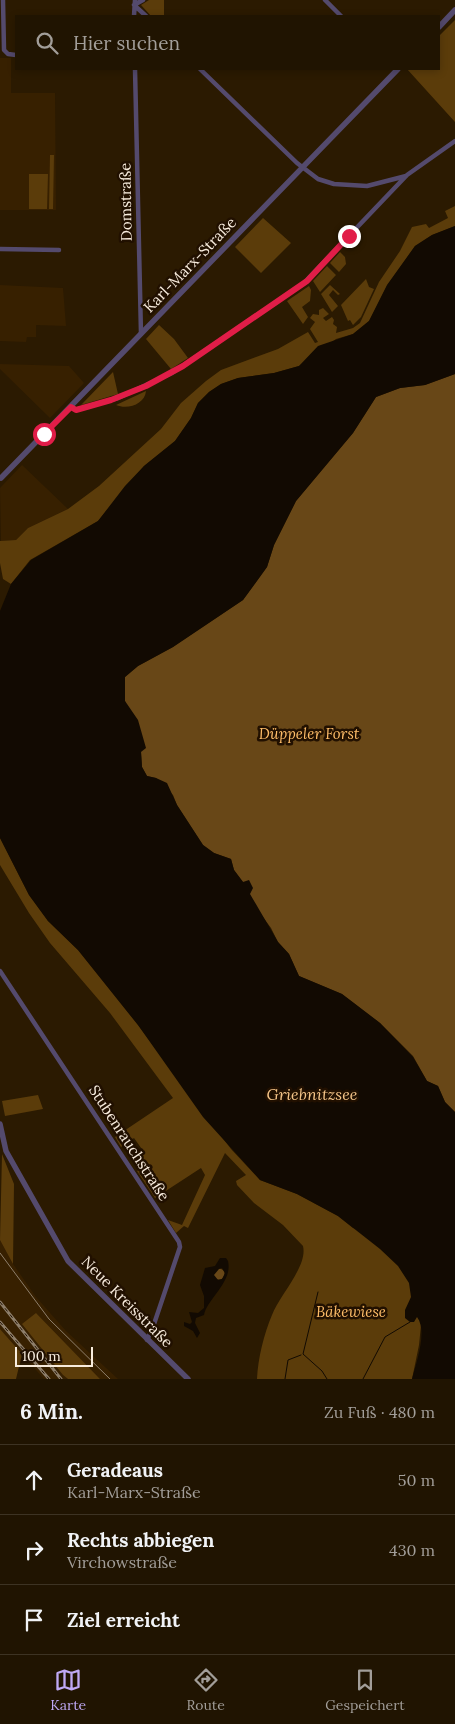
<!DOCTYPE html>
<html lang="de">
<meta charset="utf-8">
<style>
body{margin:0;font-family:Lora,serif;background:#2d2110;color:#f1f3f6}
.scale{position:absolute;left:15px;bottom:12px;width:78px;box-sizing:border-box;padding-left:5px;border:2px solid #f8ecdd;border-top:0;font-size:14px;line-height:18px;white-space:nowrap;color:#f8ecdd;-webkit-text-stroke:4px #211000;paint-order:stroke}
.stop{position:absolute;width:15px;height:15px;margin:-11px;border:4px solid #e11d48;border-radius:50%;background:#fff}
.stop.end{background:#e11d48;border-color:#fff;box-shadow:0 1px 5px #0008}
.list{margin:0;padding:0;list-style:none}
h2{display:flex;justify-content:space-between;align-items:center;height:65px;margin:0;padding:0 20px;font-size:21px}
h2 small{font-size:16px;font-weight:400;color:#a29e99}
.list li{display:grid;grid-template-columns:32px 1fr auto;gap:15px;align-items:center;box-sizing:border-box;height:70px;padding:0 20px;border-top:1px solid #3d3323}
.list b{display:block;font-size:19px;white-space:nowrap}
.list p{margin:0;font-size:16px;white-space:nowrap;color:#a29e99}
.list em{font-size:16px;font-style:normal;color:#a29e99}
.icon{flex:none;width:28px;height:28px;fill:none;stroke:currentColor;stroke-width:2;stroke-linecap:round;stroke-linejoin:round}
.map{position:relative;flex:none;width:455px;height:1379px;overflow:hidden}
.search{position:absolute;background:#201401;box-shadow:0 2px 8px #0003;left:15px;right:15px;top:15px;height:55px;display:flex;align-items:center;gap:12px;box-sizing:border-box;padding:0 18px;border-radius:0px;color:#a29e99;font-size:19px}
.sheet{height:275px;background:#201401}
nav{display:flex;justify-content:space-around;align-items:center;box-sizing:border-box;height:70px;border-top:1px solid #3d3323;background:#201401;font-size:14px;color:#a29e99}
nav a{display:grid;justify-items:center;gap:2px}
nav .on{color:#bfa9f4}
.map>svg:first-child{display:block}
.built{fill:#372000}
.green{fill:#5b3c0a}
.forest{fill:#684717}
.water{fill:#120a02;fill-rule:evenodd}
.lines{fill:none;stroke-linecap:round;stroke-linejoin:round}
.stream{stroke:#120a02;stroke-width:1}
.minor{stroke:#544a6d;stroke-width:4.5}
.tertiary{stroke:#544a6d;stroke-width:5.5}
.tram{stroke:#8e7f6b;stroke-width:1}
.rail-casing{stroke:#8e7f6b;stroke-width:3}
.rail{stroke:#211000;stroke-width:1;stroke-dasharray:4;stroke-linecap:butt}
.route{stroke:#e11d48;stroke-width:6}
.labels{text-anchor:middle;stroke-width:5;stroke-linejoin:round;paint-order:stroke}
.street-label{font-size:15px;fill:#f8ecdd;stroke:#211000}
.park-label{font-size:15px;font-style:italic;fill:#febd68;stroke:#211000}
.water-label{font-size:16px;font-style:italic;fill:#f5c588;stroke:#211000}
</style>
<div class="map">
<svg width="455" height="1379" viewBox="0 0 455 1379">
<rect width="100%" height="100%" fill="#2b1a01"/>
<path class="built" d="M0,58h11v35h44l1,117h-56z
M0,285l63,3 3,38 -30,-1v12h-9l-1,5 -26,-1z
M0,364l69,2 15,17 -34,35 -50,-49z
M22,465l46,44 -40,19 -12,12 -15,1 -1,-53z
M0,1240l13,24 23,33 30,34 52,48h-18l-64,-66 27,62 5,4h-24l-44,-50z"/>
<path class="green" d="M149,0h15v16h-13l-10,-11z
M455,20v102l-48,-53h32v-33z
M50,155h4l-1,54h-4z
M29,174h19l-1,35h-18z
M455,206v20l-23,9 -17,11 -28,40 -18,35 -16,13 -17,5 -37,27 -25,7 -36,5 -17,6 -12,8 -11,11 -7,15 -16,23 -31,25 -46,55 -68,39 -19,24 -8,-5 -3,-16v-22l16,-1 12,-12 40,-19 31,-23 62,-57 20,-26 25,-22 15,-11 57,-21 30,-17 7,11 3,-1 -8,-13 5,-7 -5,-4 3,-4 6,1v-5l4,-2 6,6 -6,4 3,3 6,-4 2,3 -1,4 4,3 -1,6 17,-5 7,-5 19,-41 21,-31 12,-24 14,-3 3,4 19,-10 -3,-7z
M263,218l28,25 -30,30 -26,-26z
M340,252l5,5 1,7 -7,8 -9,-9z
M327,266l9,9 -16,17 -7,-11z
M366,279l3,8 5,2 -13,28 -8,8 -3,-5 -2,1 -7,-16z
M330,285l10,9 -2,1 -5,-5 -4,5 9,11 -6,6 -11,-18z
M309,286l2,4 -1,11 -8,6 6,10 -5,7 -16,-23z
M159,325l15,14 14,19 -17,11 -25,-30z
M113,372l5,22 -37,11z
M146,391c-1,13 -18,19 -30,14z
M0,838l29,57 19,26 30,29 60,75 93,124 29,31 37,14 41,22 15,12 25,6 33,46 10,45 -2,20 -7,34h-155c1,-21 7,-45 15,-64 7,-19 36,-49 31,-69l-20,-21 -29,-22 -17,-18 -1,-4 10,-6 -21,-22 -37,75 -4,-2 -8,7 -8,-13 14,5 23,-50 -4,-7 -46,30 -18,-27 10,-6 -8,-9 5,-4 -10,-14 -13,9 -6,-10 58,-39 -63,-85 -60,-70 -21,-30 -29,-48z
M38,1095l5,14 -38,7 -3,-15z
M2,1154l12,30 -1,80 -13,-24z
M36,1313l64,66h-32l-5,-4 -41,-51z
M0,1329l22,25 -6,25h-16z"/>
<path class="forest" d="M455,374v738l-10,-10 -7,-16 -11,-5 -14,-25 -33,-33 -38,-29 -43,-18 -10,-22 -11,-12 -7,-14 -14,-19 -14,-27 -9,-12 -3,-11 -17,-6 -11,-8 -26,-40 -4,-10 -17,-17 -9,-2 -5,-9 -1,-15 -16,-51v-24l13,-11 35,-19 70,-47 24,-33 7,-22 22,-44 57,-68 23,-36 24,-9 25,-3z
M213.5 1274a5.5 5.5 0 1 1 11 0a5.5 5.5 0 1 1-11 0Z"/>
<path class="water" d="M455,226v148l-30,11 -25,3 -24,9 -23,36 -57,68 -22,44 -7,22 -24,33 -70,47 -35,19 -13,11v24l13,19 8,28 -5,4 1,15 5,9 9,2 11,5 10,22 26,40 11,8 17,6 3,11 9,12 6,-2 4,8 -3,6 28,48 11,12 10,22 43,18 38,29 33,34 14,24 11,5 7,16 10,10v267h-43c4,-16 16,-48 5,-62l-3,5h-4l-5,-4v-8l6,-13 -2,-14 -11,-17 -18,-17 -42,-33 -41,-22 -37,-14 -57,-63 -65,-92 -60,-75 -30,-29 -19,-26 -29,-57v-227l11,-27 20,-24 67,-39 27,-35 19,-20 31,-25 16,-23 7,-15 11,-11 12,-8 17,-6 36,-5 25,-7 19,-20 35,-12 16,-13 18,-36 28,-39 17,-11z
M220,1258h6l2,3c5,21 -21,38 -24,54l-8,3 -1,5 5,10 -3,5 -4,-7 -9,-5v-4l6,2 2,-2 -3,-10 9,1 6,-5v-12l-4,-11 5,-17 10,-2zM219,1269l3,-1 3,5 -3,6 -4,1 -4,-5z"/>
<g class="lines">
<path class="stream" d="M318,1292l-15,62 19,17 5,8
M285,1379l3,-19 13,-5
M363,1379l22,-42 25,-15"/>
<path class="minor" d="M3,0l1,50 4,4 8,1
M143,0l-9,5 12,11
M325,0l16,16
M134,16l1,-16
M135,69l6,265
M200,69l97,94 21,16 16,5 33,2 39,-10
M0,249l59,1
M71,407l5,3 42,-12 54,-25 131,-89 104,-109 48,-34
M0,971l179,271 1,5 -27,80 -6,13"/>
<path class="tertiary" d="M439,27l16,-17
M1,478l397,-409
M0,1124l6,27 62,110 120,118"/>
<path class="tram" d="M0,1253l49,66 61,60"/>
<defs>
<path id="rail" d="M0,1302l61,77
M0,1322l49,57"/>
</defs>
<use href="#rail" class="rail-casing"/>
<use href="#rail" class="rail"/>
</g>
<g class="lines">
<path class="route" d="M44,434l27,-27 5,3 35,-10 35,-14 37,-20 124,-85 42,-45"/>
</g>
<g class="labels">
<g class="street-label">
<text transform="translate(126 202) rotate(-91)" y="5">Domstraße</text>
<text transform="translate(190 265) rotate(-46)" y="5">Karl-Marx-Straße</text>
<text transform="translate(129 1143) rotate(57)" y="5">Stubenrauchstraße</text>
<text transform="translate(127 1302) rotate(45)" y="5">Neue Kreisstraße</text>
</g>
<g class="park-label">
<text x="309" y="739">Düppeler Forst</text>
<text x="351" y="1317">Bäkewiese</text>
</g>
<g class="water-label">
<text x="312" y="1100">Griebnitzsee</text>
</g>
</g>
</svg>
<div class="scale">100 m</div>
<div class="stop" style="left:44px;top:434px"></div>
<div class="stop end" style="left:349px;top:236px"></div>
<div class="search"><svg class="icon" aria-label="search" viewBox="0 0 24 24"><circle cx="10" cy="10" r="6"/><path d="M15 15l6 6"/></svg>Hier suchen</div>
</div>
<section class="sheet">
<h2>6 Min.<small>Zu Fuß · 480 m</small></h2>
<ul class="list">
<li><svg class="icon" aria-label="ahead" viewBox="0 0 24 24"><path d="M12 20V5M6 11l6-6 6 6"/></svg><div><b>Geradeaus</b><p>Karl-Marx-Straße</p></div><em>50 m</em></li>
<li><svg class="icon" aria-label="right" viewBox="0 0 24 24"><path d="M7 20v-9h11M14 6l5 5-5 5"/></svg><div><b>Rechts abbiegen</b><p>Virchowstraße</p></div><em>430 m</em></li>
<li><svg class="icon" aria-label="arrive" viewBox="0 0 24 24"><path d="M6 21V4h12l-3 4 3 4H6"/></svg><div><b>Ziel erreicht</b></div></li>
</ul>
</section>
<nav>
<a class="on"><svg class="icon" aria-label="map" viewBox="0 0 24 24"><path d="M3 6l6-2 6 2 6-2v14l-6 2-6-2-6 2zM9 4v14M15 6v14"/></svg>Karte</a>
<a><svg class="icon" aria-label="directions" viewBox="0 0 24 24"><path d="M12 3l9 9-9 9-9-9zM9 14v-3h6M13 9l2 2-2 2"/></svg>Route</a>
<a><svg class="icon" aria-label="saved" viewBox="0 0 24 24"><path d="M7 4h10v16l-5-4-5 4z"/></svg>Gespeichert</a>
</nav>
